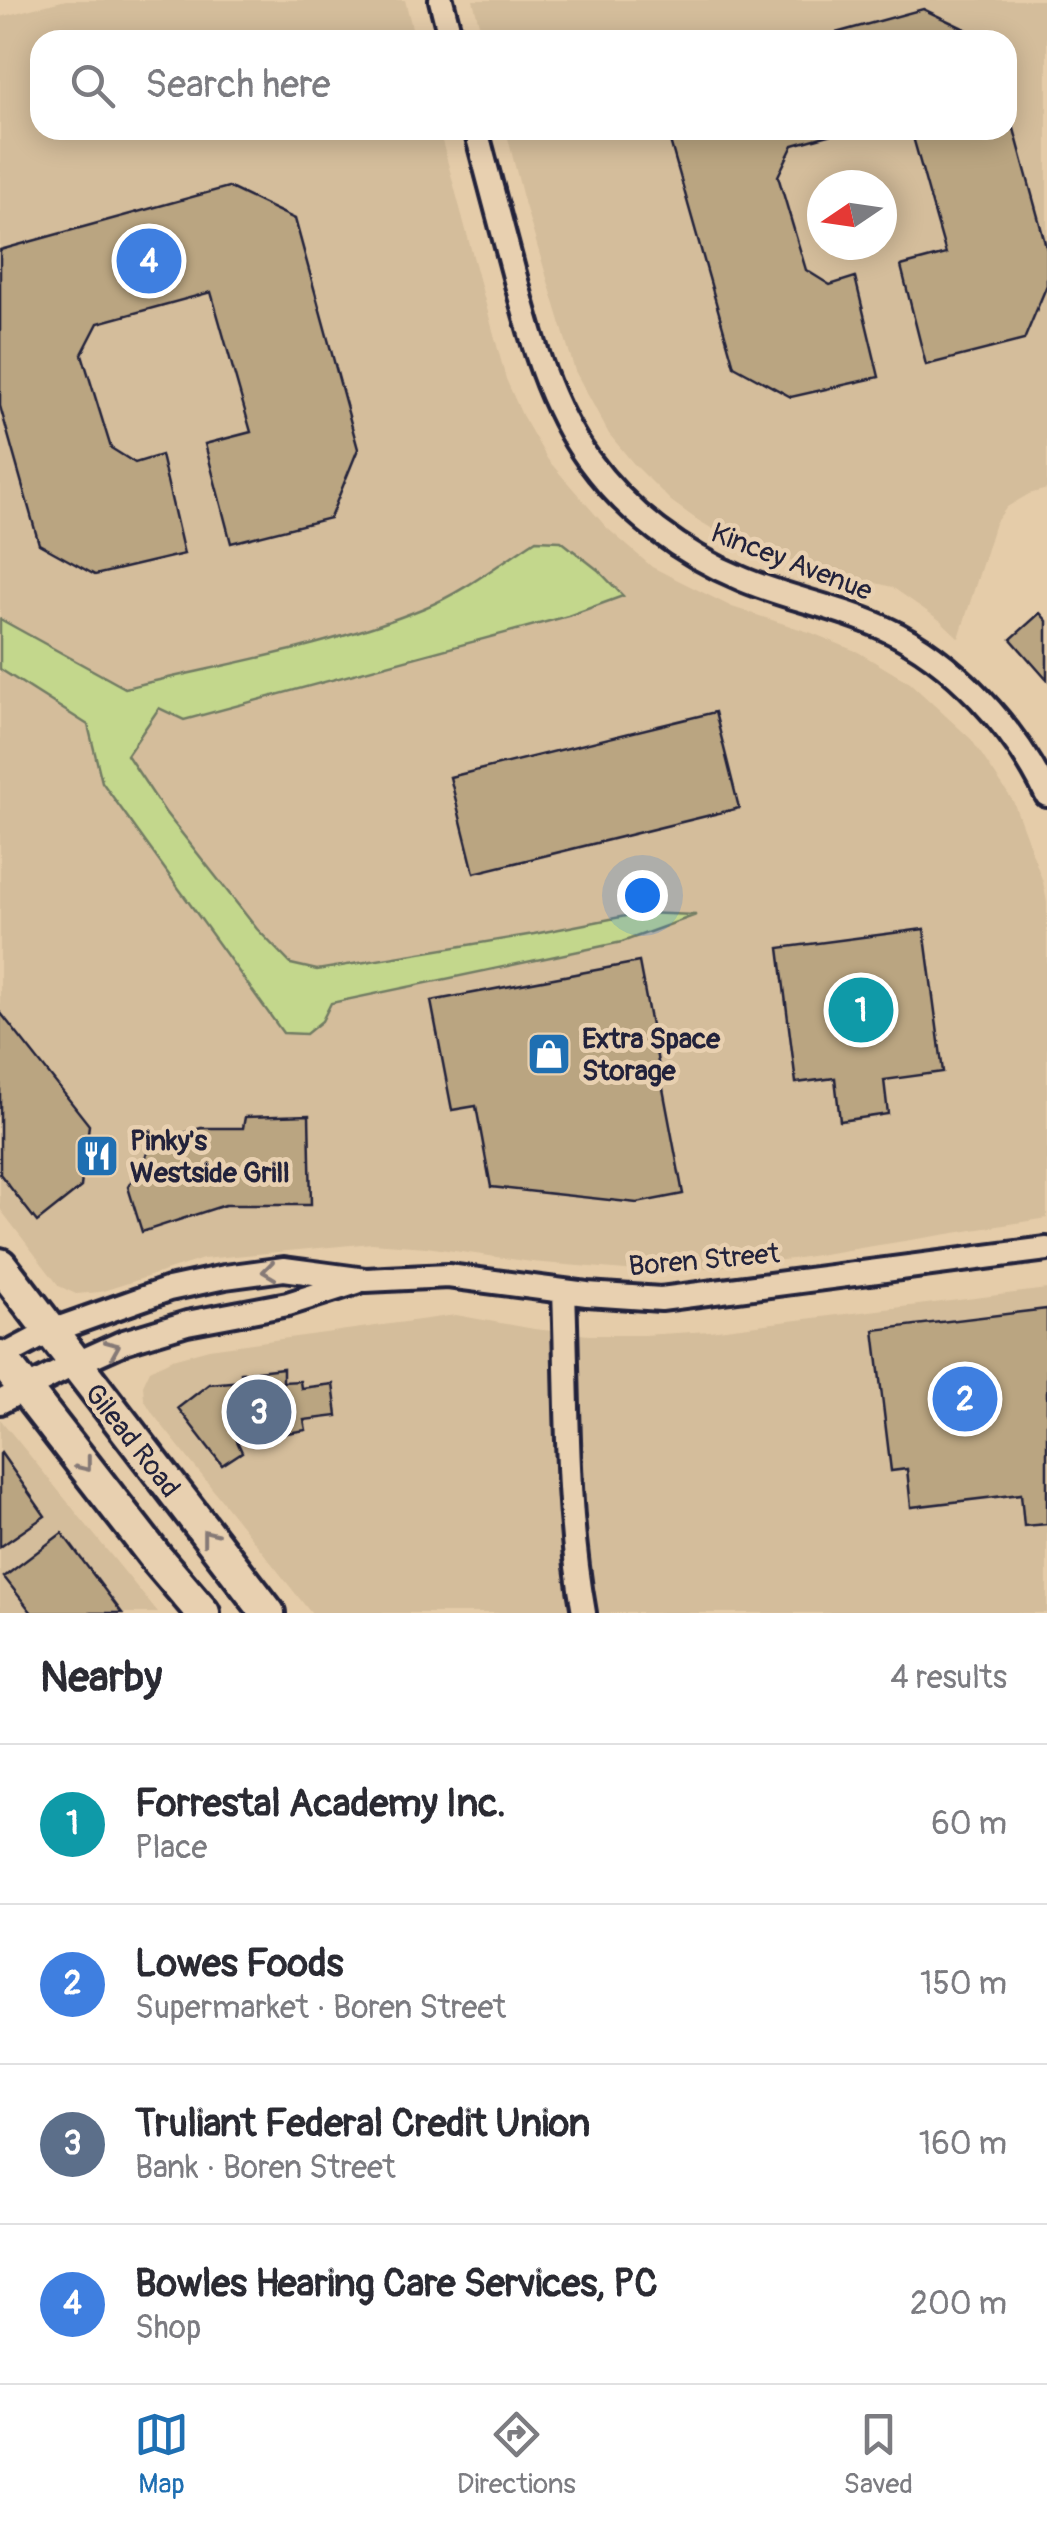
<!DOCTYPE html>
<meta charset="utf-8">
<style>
body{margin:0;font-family:Pangolin,sans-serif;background:#f7f7f7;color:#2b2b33}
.compass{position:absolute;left:807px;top:170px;width:90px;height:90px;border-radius:50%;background:#fff;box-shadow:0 5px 25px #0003;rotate:257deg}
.you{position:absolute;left:642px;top:895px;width:35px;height:35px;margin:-25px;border:8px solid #fff;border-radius:50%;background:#1a73e8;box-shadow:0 0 0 15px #1a73e833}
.badge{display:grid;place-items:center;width:65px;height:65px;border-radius:50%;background:#1f6fb2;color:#fff;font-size:32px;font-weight:700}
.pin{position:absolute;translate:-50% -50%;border:5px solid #fff;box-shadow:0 2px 10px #0006}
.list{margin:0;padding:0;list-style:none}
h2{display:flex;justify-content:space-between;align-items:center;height:130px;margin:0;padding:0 40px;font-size:42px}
h2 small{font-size:32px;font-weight:400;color:#7c7c81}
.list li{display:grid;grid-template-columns:65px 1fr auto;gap:30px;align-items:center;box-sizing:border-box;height:160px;padding:0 40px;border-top:2px solid #e1e1e2}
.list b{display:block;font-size:38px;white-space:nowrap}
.list p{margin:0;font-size:32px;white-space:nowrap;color:#7c7c81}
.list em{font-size:32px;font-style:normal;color:#7c7c81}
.icon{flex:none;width:55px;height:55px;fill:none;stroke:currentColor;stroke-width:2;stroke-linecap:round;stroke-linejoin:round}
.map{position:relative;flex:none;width:1047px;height:1613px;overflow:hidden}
.search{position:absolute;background:#fff;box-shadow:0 5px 25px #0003;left:30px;right:30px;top:30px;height:110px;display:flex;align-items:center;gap:25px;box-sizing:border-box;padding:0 35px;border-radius:30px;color:#7c7c81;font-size:38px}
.sheet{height:770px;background:#fff}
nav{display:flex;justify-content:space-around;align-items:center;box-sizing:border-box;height:140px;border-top:2px solid #e1e1e2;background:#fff;font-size:28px;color:#7c7c81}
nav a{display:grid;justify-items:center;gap:5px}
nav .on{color:#1f6fb2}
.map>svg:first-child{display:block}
.built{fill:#d4bd9b;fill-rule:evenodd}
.green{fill:#c3d78c;stroke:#727c64;stroke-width:2.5}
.building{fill:#baa581;stroke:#22223b;stroke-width:2.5}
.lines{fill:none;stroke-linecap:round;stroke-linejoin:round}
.minor-casing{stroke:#22223b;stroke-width:30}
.secondary-casing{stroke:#22223b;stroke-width:40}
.minor{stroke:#e8d0b0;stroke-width:22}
.secondary{stroke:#e8d0b0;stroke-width:32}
.oneway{stroke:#857976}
.labels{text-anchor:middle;stroke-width:9;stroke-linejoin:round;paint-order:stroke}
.street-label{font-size:28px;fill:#22223b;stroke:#e8d0b0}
.poi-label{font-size:28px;font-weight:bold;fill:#22223b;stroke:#e8d0b0;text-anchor:start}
</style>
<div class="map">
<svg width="1047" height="1613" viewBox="0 0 1047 1613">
<rect width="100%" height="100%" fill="#e5cca9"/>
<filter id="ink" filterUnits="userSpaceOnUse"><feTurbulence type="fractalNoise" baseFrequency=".01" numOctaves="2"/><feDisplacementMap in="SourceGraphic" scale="20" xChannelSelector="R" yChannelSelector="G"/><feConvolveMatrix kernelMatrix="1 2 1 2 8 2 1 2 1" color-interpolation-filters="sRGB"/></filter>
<g filter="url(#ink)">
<path class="built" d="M66,0h339l10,40h-375v90h399l67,249 16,36 26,45 59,68 45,39 80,40 80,26 46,19 52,31 61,56 42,62 30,81 4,20v316l-255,41 -97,10 -58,2 -105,-9 -106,-15 -54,-4 -169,16 -103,33 -24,2 -17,-8 -59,-77v-1192z
M473,0h574v489l-18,5 -22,13 -12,16 -36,115 -18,-17 -49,-34 -99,-25 -60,-21 -37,-22 -25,-18 -38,-38 -24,-29 -34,-63 -51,-169 -18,-72h501v-90h-524zM822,185h60v60h-60z
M1047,1289v324h-736l-158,-199 -9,-15 -1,-14 7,-15 22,-11 37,-10 247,-34 78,14 55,6h54l66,-4z
M0,1419l158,194h-158z"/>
<path class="green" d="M536,540l25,1 37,29 25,26 -55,20 -384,104 -25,-12 -32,47 38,57 92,117 34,35 26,6 217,-36 107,-21 55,2 -74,27 -291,61 -9,18 -16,13 -23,-1 -181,-251 -14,-57 -88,-56v-50l125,69c100,-24 204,-41 299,-80 40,-16 76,-45 112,-68z"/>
<path class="building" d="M923,9l65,31h-178z
M1007,103l40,147v35l-23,55 -98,25 -25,-99 45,-12 -35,-124h96z
M667,130h180l-54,15 -15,31 28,94 24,15 25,-8 24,100 -88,20 -57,-31z
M228,187l67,32 63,230 -28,69 -99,25 -26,-99 46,-12 -40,-140 -113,31 -16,31 29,94 24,15 26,-8 23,99 -89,21 -56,-31 -39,-138v-156z
M1040,613l7,8v59l-36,-41z
M715,712l24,96 -265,65 -24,-96z
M924,929l19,143 -59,8 4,34 -48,7 -5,-43 -39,5 -17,-135z
M639,962l44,232 -46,9 -146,-16 -15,-81 -24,4 -21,-109z
M0,1012l89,113 -2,16 24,3 -4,29 -24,-3 -2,17 -44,35 -37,-48z
M309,1115l2,90h-86l-83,27 -14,-45 26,-45 47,-14h42l2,-11z
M1047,1309v215l-23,2 -3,-32 -110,13 -4,-38 -16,2 -17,-141z
M283,1368v14l17,-1 1,7 32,-4 4,32 -33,4 2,10 -69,11 5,11 -20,13 -44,-57 31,-24 33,-3 -1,-8z
M1,1453l44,63 -45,31v-93z
M62,1533l60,80h-90l-28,-36z"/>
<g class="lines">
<defs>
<path id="minor" d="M441,0l10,40
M476,130c13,49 26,98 39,147 17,64 34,127 73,182 39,54 94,95 154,120 47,20 98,28 144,50 66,30 130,100 161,166
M564,1291c4,107 1,217 20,322
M0,1358l51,-27 118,-42 56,-12 59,-8 82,11 82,-4 139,18 74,5 386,-50
M0,1402l75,-38 49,-22 63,-19 101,-19 69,-22"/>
<path id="secondary" d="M0,1265l268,348
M0,1357l157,202 46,54"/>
</defs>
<use href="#minor" class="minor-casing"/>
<use href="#secondary" class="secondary-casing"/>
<use href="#minor" class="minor"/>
<use href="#secondary" class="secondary"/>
</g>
<defs><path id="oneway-chevron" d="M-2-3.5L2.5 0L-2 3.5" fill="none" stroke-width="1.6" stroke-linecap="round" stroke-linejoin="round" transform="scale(2.5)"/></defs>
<g class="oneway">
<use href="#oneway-chevron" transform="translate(269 1271) rotate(173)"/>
<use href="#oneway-chevron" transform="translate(113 1348) rotate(-23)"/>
<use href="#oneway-chevron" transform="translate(85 1465) rotate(52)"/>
<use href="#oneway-chevron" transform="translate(208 1536) rotate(-128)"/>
</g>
</g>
<defs>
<symbol id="shop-square" viewBox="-11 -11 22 22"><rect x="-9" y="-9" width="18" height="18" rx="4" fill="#1f6fb2" stroke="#e8d0b0"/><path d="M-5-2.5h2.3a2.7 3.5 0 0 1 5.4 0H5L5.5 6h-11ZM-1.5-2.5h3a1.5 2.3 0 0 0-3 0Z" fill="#fff"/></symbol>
<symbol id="restaurant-square" viewBox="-11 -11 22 22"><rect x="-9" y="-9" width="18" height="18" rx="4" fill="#1f6fb2" stroke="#e8d0b0"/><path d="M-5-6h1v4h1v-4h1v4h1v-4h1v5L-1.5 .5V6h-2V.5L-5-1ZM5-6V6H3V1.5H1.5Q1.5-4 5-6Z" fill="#fff"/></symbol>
</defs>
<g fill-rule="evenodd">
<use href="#shop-square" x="524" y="1029" width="50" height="50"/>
<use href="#restaurant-square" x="72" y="1131" width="50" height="50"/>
</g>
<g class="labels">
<g class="street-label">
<text transform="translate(792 561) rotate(21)" y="10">Kincey Avenue</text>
<text transform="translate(704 1259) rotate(-5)" y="10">Boren Street</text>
<text transform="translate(133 1440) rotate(52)" y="10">Gilead Road</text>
</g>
<g class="poi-label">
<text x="582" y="1048">Extra Space<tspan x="582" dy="32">Storage</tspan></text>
<text x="130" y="1150">Pinky's<tspan x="130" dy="32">Westside Grill</tspan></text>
</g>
</g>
</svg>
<svg class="compass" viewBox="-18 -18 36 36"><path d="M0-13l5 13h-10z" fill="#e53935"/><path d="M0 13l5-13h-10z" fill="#7c7c81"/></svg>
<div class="you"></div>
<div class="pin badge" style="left:861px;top:1010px;background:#0f9aa8">1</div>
<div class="pin badge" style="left:965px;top:1399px;background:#3f7fe0">2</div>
<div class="pin badge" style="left:259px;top:1412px;background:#5c6f8a">3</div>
<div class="pin badge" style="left:149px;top:261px;background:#3f7fe0">4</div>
<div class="search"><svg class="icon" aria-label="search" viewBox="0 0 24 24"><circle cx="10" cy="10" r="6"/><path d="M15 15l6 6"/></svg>Search here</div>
</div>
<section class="sheet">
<h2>Nearby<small>4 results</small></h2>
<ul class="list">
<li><span class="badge" style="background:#0f9aa8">1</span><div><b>Forrestal Academy Inc.</b><p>Place</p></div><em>60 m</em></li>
<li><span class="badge" style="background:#3f7fe0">2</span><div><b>Lowes Foods</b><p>Supermarket · Boren Street</p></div><em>150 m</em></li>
<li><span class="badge" style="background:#5c6f8a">3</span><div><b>Truliant Federal Credit Union</b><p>Bank · Boren Street</p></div><em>160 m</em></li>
<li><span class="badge" style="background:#3f7fe0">4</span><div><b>Bowles Hearing Care Services, PC</b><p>Shop</p></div><em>200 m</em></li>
</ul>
</section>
<nav>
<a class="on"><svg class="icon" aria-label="map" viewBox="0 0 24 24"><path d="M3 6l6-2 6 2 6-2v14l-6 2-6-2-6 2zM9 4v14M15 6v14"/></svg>Map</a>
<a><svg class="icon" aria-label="directions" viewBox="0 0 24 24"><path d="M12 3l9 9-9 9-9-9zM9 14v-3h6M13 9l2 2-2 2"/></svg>Directions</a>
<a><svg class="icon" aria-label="saved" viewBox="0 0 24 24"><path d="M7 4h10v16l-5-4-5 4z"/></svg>Saved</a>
</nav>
